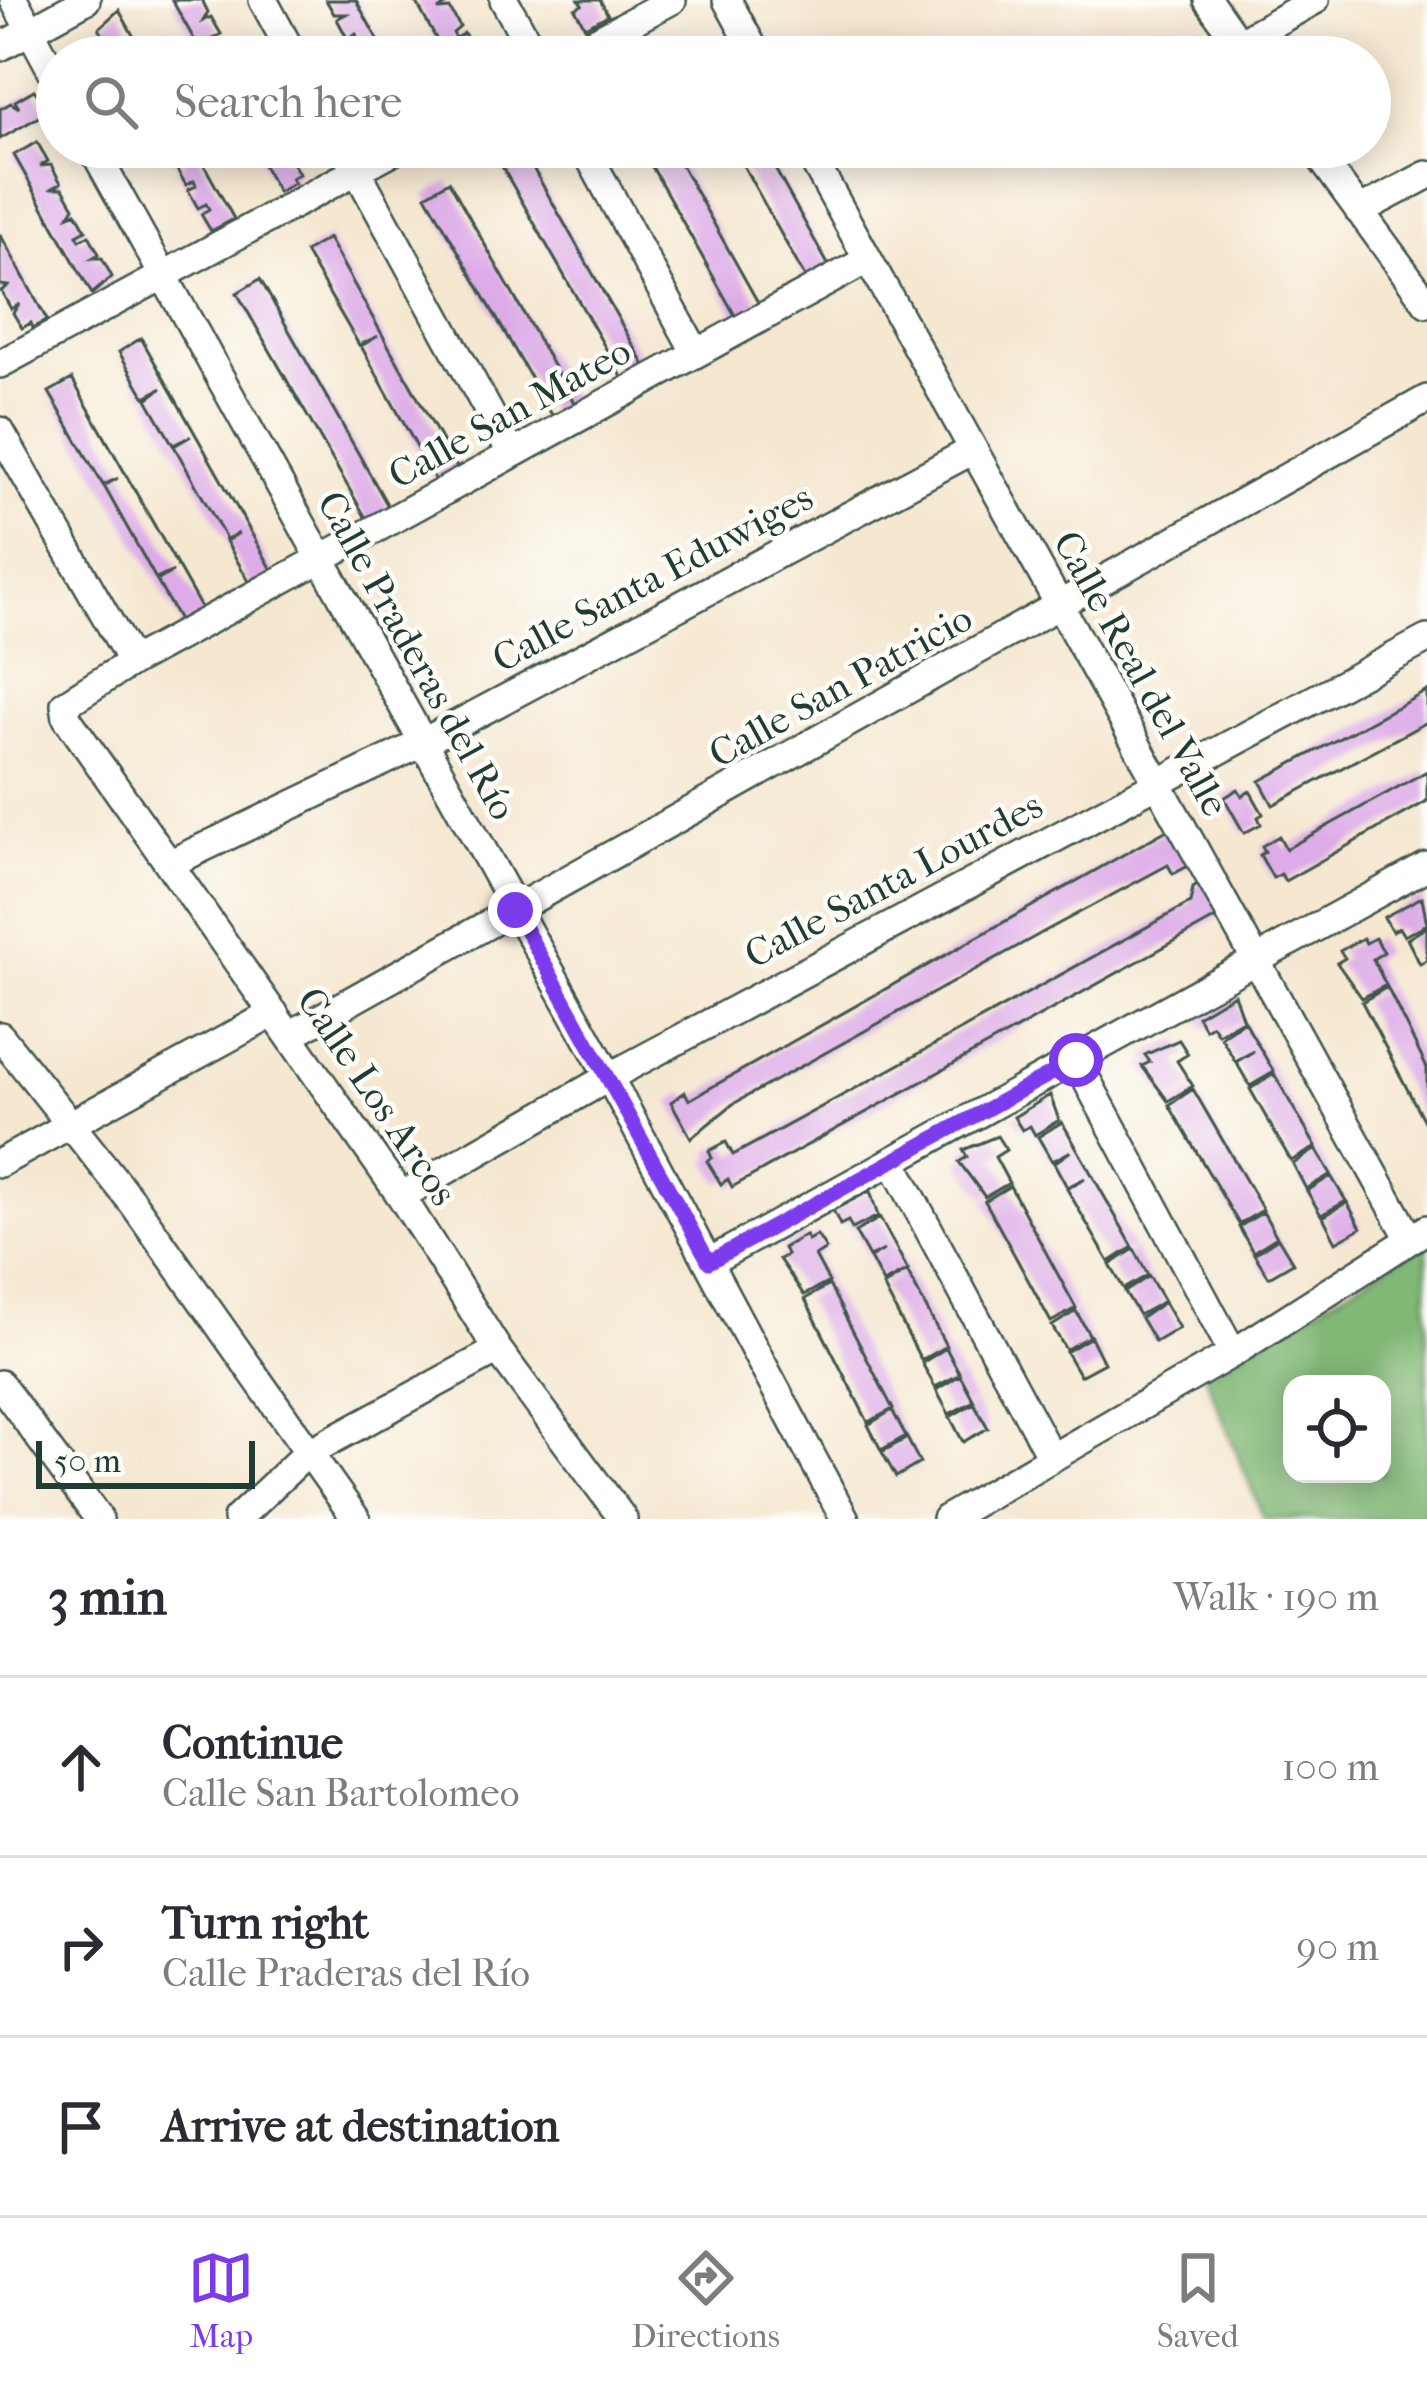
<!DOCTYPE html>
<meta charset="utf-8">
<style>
body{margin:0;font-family:"IM FELL French Canon",serif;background:#f7f7f7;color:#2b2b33}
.controls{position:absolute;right:36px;bottom:36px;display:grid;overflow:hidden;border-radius:24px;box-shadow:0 6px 30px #0003}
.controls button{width:108px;height:108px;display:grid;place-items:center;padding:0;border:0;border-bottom:3px solid #e1e1e2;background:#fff;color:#2b2b33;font:60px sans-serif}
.scale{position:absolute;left:36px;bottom:30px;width:219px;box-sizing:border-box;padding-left:12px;border:6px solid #1f3d34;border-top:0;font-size:33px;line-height:42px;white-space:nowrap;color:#1f3d34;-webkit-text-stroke:9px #fdfcf7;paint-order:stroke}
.stop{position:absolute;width:36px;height:36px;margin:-27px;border:9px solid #7c3aed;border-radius:50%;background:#fff}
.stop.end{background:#7c3aed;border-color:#fff;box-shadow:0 3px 12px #0008}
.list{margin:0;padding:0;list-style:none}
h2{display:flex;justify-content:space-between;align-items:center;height:156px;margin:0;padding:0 48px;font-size:51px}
h2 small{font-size:39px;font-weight:400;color:#7c7c81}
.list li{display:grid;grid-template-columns:78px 1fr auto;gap:36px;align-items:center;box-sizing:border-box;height:180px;padding:0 48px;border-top:3px solid #e1e1e2}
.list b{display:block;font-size:45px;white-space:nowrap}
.list p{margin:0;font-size:39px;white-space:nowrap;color:#7c7c81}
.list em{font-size:39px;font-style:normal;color:#7c7c81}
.icon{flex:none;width:66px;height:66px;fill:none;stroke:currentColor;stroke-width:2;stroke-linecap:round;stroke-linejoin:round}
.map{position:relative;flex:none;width:1427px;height:1519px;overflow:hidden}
.search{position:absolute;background:#fff;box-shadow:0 6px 30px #0003;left:36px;right:36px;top:36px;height:132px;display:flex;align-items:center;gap:30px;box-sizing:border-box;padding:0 42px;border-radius:66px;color:#7c7c81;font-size:45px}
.sheet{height:696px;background:#fff}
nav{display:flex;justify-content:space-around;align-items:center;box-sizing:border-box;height:168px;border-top:3px solid #e1e1e2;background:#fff;font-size:33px;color:#7c7c81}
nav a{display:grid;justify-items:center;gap:6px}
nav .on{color:#7c3aed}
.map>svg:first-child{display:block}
.forest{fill:#81b876;stroke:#507a55;stroke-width:3;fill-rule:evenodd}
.building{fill:#ddabe8}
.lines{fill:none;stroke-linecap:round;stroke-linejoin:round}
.minor-casing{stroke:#3f564b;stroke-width:32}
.minor{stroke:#fff;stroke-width:27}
.route{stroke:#7c3aed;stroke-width:15}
.labels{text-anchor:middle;stroke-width:9;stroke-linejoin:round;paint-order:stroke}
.street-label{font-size:39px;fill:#1f3d34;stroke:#fdfcf7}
</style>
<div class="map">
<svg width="1427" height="1519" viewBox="0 0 1427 1519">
<rect width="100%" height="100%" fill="#fdfcf7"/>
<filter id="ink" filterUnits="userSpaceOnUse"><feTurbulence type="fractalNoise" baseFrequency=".00833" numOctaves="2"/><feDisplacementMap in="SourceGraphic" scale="24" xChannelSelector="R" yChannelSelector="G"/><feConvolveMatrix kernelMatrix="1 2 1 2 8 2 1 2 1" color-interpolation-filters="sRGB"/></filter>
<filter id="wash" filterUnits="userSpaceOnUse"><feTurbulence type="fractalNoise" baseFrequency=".004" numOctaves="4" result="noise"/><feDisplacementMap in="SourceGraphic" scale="48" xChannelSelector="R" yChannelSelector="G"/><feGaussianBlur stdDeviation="2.7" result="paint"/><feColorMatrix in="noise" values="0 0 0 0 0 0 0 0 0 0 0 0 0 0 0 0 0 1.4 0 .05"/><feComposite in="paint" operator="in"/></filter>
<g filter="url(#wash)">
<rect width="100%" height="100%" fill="#f5e7d0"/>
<path class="forest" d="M1427,1242v277h-163l-59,-144zM1292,1384h90v90h-90z"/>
<g id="blocks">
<path class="building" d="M172,0h30l6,12 -5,9 8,-4 10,17 -8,5 2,6 9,-5 9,17h-29z
M326,0h30l31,57h-29l-8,-13 8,-5 -2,-5 -9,4 -10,-19 9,-5h-12z
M415,0h30l2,4 -9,6 12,-1 10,18 -7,6 3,5 8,-5 9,16 -6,8h-21z
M579,0h21l8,15 -23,12 -10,-18 7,-4z
M119,10l26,47h-31l2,-16 -8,4 -9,-17z
M701,41l9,16h-35z
M34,90l17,20 -51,29v-30l11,-6 8,5 -4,-7z
M37,142l11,19 -8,5 11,-1 10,18 -8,5h10l11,19 -5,8 7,-3 10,18 -9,5 3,5 9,-5 10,19 -7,4h10l10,19 -20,17 -78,-139z
M165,147h29l40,72 -23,12 -10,-17 8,-5 -3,-5 -8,4 -10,-18 8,-4 -2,-5 -8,4 -10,-17 8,-5 -3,-5 -8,4z
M253,147h31l-3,14 8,-4 10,17 -8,4 3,5 -16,9z
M510,147h11l131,231 -22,13 -134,-235z
M641,147h30l94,168 -23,13z
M733,147h30l72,130 -23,13z
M449,181l133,236 -22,12 -134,-234z
M0,234l47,86 -14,8 -2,-5 -9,5 -9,-15 6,-9 -8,5 -10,-18 7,-5 -8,-1z
M328,238l133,237 -22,12 -78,-141 17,-10 -19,9 -54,-93z
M260,279l133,236 -22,12 -134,-234z
M141,338l134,237 -23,12 -26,-46 13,-8 -13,6 -52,-93 17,-10 -18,9 -26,-46 15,-11 -17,9 -26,-45z
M72,379l133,236 -22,12 -26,-46 16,-10 -17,8 -52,-93 14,-8 -15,7 -54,-93z
M1427,691v31l-154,83 -13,-24z
M1427,771v30l-142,80 -4,-7 -8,4 -13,-23 5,-3 -3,-6 17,-10 7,13z
M1238,789l4,7 8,-5 13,23 -5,3 3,7 -17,9 -20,-35z
M1167,830l4,6 8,-4 11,33 -17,9 -5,-9 -121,65 -314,174 -42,34 -20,-36 14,-10 4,8z
M1208,878l19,34 -495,275 -4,-8 -7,5 -14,-23 5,-3 -3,-7 17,-9 7,13 158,-86 299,-166 3,-15z
M1422,897l5,27 -23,12 -5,-8 -7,3 -8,-14z
M1427,927v33l-7,4 -13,-25z
M1363,938l3,5 9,-5 9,14 -11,7 13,26 -24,13 -25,-35 8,-5 -5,-7z
M1387,987l40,81v59l-65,-125z
M1234,994l9,26 -25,14 -6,-9 -7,4 -8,-13z
M1244,1021l30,51 -24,14 -14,-24 18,-11 -19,10 -14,-24z
M1179,1040l9,14 -11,7 16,25 -25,15 -26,-35 8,-4 -5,-7z
M1274,1074l42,73 -25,14 -41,-72z
M1193,1089l70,121 -24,14 -70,-119z
M1050,1095l9,25 -24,15 -5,-9 -8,4 -8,-13z
M1062,1122l71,125 -24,15 -42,-73 18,-11 -18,9 -13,-24 17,-12 -19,10 -14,-24z
M997,1136l9,14 -11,7 14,26 -24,14 -26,-35 8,-5 -4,-7z
M1316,1149l15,25 -25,15 -13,-25z
M1331,1176l15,25 -25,14 -14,-24z
M1010,1186l66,122 -25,14 -66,-121z
M870,1191l8,25 -26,13 -4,-8 -8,4 -7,-15z
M1347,1202l14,26 -25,14 -13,-25z
M1263,1212l14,25 -24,15 -14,-25z
M880,1218l28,52 -25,13 -13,-25 14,-8 -15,7 -14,-25z
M805,1235l3,5 9,-5 9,14 -11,7 14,26 -25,13 -25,-36 8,-4 -4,-7z
M1278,1238l15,25 -24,14 -15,-23z
M1134,1249l14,26 -24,14 -14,-24z
M907,1271l39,75 -25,14 -38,-74z
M1149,1276l15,25 -25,14 -14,-23z
M829,1285l64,124 -25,13 -63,-123z
M1164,1302l15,26 -24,14 -14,-24z
M1076,1311l14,25 -24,14 -14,-24z
M1091,1337l13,26 -24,13 -14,-24z
M946,1348l14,26 -25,13 -13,-24z
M960,1375l14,26 -25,13 -13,-24z
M974,1403l14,25 -25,14 -13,-25z
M892,1410l14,26 -25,14 -13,-25z
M907,1438l13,25 -24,14 -14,-25z"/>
</g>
</g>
<g filter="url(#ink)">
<use href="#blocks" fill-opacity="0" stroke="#3f564b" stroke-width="3"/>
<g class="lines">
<defs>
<path id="minor" d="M14,0l43,80
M263,0l31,57
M504,0l32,57
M727,0l31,57
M1208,0l38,54
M1238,43l77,-43
M0,47l86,-47
M566,57l106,-57
M92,147l517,930 236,442
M344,147l168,307
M584,147l112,206
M806,147l603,1090
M1313,147l114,156
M1359,211l68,-36
M0,364l400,-217
M0,431l132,231
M171,863l251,-120 551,-293
M290,1035l1137,-636
M0,1036l133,167 223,316
M1076,1060l157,293
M892,1161l159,296
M0,1163l274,-150
M401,1196l208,-119 818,-438
M709,1262l718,-396
M0,1384l99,135
M237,1519l69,-65 192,-104
M623,1519l-125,-169 -97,-154 -334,-478 -2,-14 67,-42 735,-402
M946,1519l287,-166 194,-124"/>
</defs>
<use href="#minor" class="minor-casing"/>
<use href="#minor" class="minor"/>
</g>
</g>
<g class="lines" filter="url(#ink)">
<path class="route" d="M515,910l194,352 367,-202"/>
</g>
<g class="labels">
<g class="street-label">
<text transform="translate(509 412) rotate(-29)" y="14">Calle San Mateo</text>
<text transform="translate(652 577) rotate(-28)" y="14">Calle Santa Eduwiges</text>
<text transform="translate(418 655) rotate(61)" y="14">Calle Praderas del Río</text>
<text transform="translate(1142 673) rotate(61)" y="14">Calle Real del Valle</text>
<text transform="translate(840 685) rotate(-29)" y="14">Calle San Patricio</text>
<text transform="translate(893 879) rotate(-28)" y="14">Calle Santa Lourdes</text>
<text transform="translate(378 1096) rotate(56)" y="14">Calle Los Arcos</text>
</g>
</g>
</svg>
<div class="controls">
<button><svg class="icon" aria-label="locate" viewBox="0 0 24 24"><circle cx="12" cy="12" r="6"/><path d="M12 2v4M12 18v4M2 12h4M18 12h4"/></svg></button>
</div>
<div class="scale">50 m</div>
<div class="stop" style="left:1076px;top:1060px"></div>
<div class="stop end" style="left:515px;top:910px"></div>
<div class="search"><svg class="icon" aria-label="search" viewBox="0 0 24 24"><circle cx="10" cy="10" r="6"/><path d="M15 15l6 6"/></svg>Search here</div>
</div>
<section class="sheet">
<h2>3 min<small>Walk · 190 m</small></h2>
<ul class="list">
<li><svg class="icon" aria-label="ahead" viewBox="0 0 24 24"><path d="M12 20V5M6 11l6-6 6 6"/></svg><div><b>Continue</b><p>Calle San Bartolomeo</p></div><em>100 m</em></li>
<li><svg class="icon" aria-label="right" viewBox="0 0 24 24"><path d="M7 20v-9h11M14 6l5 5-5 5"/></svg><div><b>Turn right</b><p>Calle Praderas del Río</p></div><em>90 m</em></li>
<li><svg class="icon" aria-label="arrive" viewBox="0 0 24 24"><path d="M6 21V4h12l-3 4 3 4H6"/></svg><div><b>Arrive at destination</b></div></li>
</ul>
</section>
<nav>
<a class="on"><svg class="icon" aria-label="map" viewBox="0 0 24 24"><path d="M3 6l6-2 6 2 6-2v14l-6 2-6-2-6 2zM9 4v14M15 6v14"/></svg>Map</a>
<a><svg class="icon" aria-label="directions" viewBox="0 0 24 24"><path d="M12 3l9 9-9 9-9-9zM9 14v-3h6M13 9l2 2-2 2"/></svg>Directions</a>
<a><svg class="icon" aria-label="saved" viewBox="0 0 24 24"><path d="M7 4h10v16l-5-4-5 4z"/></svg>Saved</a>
</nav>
